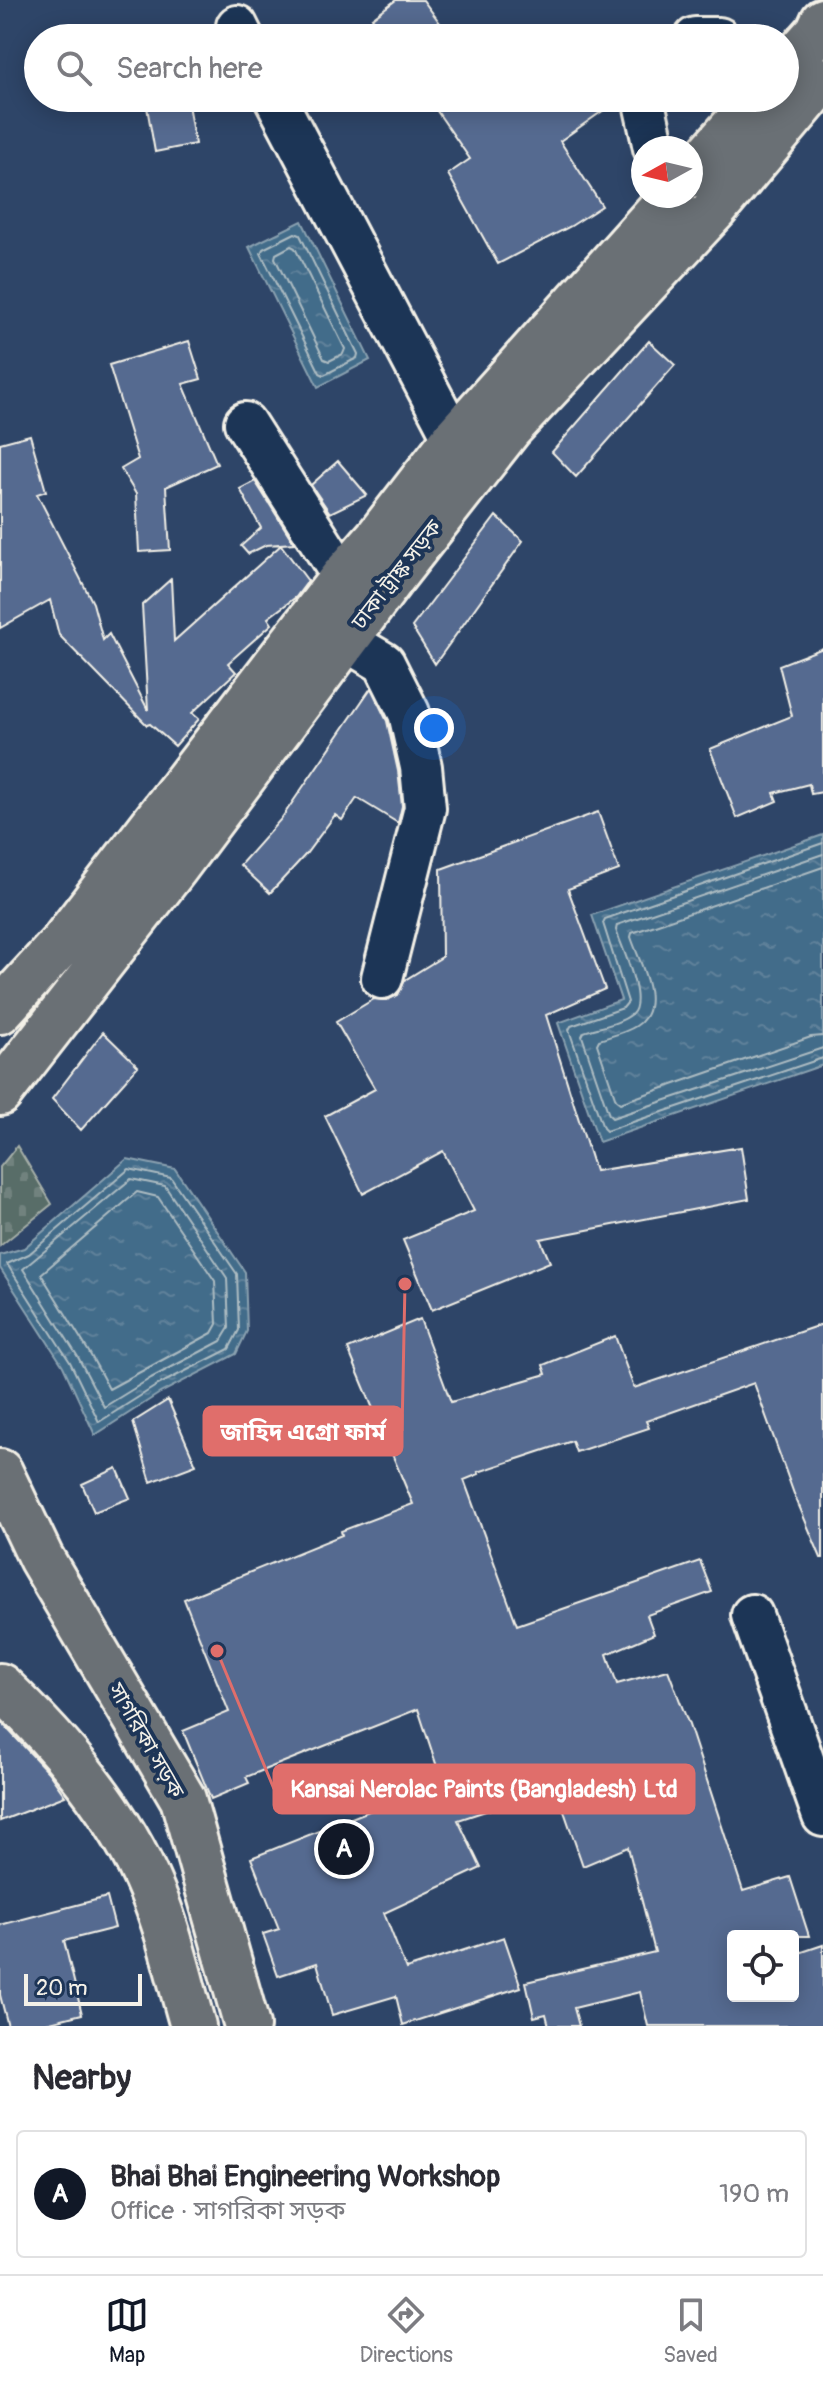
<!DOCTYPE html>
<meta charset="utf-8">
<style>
body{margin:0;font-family:Pangolin,"Noto Sans Bengali",sans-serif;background:#f7f7f7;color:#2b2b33}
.controls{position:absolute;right:24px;bottom:24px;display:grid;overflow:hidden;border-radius:8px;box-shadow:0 4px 20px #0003}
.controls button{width:72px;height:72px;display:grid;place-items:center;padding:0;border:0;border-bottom:2px solid #e1e1e2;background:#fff;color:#2b2b33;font:40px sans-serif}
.compass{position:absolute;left:631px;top:136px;width:72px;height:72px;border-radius:50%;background:#fff;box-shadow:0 4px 20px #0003;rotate:262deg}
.scale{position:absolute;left:24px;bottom:20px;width:118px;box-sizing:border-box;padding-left:8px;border:4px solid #f4f1e8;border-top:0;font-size:22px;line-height:28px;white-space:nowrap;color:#f4f1e8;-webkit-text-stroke:6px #1d3557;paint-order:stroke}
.you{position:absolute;left:434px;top:728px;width:28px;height:28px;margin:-20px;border:6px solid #fff;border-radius:50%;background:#1a73e8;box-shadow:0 0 0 12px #1a73e833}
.badge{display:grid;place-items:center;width:52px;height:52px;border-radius:50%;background:#111827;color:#fff;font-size:26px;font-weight:700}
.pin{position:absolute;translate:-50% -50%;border:4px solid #fff;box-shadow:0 2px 8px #0006}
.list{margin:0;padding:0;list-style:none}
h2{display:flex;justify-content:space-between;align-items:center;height:104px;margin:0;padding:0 32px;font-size:34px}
h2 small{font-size:26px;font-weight:400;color:#7c7c81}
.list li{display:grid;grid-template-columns:52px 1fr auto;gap:24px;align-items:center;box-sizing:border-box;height:128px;margin:0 16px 16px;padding:0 16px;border:2px solid #e1e1e2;border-radius:8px}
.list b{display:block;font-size:30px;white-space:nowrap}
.list p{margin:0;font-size:26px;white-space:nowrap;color:#7c7c81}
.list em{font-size:26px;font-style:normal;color:#7c7c81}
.icon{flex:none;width:44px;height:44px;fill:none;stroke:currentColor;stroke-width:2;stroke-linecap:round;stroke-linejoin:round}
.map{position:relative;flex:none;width:823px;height:2026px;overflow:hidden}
.search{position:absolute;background:#fff;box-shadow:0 4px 20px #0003;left:24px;right:24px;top:24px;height:88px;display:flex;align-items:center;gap:20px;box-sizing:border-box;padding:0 28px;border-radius:44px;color:#7c7c81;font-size:30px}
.sheet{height:248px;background:#fff}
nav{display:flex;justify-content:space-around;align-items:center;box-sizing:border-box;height:112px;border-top:2px solid #e1e1e2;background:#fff;font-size:22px;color:#7c7c81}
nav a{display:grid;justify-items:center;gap:4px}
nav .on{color:#111827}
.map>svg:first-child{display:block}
.cemetery{fill:url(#cemetery-stones);stroke:#a6afa8;stroke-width:2}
.water{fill:url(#water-ripples);stroke:#8aa1b0;stroke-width:2}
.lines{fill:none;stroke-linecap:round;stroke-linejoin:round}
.shore{stroke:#adbcc2;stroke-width:2}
.building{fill:#546a90;stroke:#f4f1e8;stroke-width:2}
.minor-casing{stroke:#f4f1e8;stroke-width:46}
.major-casing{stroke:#f4f1e8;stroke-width:50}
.minor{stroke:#1d3557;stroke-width:40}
.major{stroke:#6b6f75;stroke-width:44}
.labels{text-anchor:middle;stroke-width:8;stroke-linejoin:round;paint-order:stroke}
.street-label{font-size:22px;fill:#f4f1e8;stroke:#1d3557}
.leader{fill:none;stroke:#e06e6b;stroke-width:3}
.callout-dot{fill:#e06e6b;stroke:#1d3557;stroke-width:3}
.callout{fill:#e06e6b;stroke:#e06e6b;stroke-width:3}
.callout-label{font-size:24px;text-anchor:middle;font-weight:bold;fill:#fff}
</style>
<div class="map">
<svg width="823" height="2026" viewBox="0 0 823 2026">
<defs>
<pattern id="cemetery-stones" width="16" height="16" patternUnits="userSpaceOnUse" patternTransform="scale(2)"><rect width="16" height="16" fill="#586d68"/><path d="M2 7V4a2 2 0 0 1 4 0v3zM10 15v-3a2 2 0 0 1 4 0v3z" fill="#71827e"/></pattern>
<pattern id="water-ripples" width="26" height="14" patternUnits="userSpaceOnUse" patternTransform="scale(2)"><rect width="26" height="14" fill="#436c8a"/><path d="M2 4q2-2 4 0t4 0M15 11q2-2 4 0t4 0" fill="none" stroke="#5f819a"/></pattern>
</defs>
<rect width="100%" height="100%" fill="#2e4568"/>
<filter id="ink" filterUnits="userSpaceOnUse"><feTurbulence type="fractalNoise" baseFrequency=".0125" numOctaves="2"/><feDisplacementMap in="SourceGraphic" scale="16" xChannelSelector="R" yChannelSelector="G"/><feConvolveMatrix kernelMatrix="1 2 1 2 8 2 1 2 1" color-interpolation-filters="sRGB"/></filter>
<g filter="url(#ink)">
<path class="cemetery" d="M17,1146l35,58 -52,42v-79z"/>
<path class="water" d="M302,221l68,139 -52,27 -69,-140z
M823,835v230l-224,77 -41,-119 63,-23 -29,-85z
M127,1159l48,10 70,103 2,59 -11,23 -76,39 -65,42 -32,-69 -63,-98v-13l24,-7z"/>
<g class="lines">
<path class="shore" d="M295,233l5,2 58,119 -1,4 -33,17 -4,-2 -59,-120 2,-4z
M291,246l4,2 50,101 -2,5 -14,7 -5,-2 -49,-101 1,-4z
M823,843l-218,76 -2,4 25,79 -5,6 -52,18 -2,4 34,98 3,3 217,-73
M823,854l-206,71 -1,5c6,18 31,70 16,84 -12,10 -34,13 -48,18l-2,4 27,79 3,3 211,-70
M823,867l-191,66 -1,4c8,25 35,70 5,89 -11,7 -25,10 -37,14l-2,4 19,56 4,3 191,-66 12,-1
M129,1169l42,9 66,96 2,56 -10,19 -73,37 -57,36 -29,-60 -63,-98 22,-10z
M131,1179l34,7 62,92 2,50 -8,13 -70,37 -47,29 -26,-50 -55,-88z
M137,1192l21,5 57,84 2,43 -5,9 -103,56 -20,-37 -48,-78z"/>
</g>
<path class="building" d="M396,0h27l28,38h-64l-15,-20z
M428,98h193l-61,43 42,65 -31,20 -73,38 -50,-90 22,-15z
M187,99l8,45 -40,8 -8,-45z
M189,341l12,38 -18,5 34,80 -51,23 4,63 -31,2 -3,-58 -15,-25 17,-10 -29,-94z
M649,341l26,24 -99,112 -24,-25z
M30,435l16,56 -9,3 56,109 10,37 6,-6 39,76 -6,-105 29,-26 3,62 107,-96 27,36 -12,16 -28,21 4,6 -44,39 8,9 -44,41 7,6 -24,27 -25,-22 -3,1 -88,-90 -9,-35 -50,28v-185z
M338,461l29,34 -37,18 -19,-28z
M255,481l39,62 -28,2 -18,9 -7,-8 20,-18 -21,-39z
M496,516l27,25 -88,123 -23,-37z
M823,648v144l-12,2 -2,-10 -35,9 3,8 -40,17 -27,-69 82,-33 -13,-51z
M371,688l16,33 11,50 4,35 -4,17 -41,-25 -15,22 -7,-5 -29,39 -36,39 -30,-28 41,-46z
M598,812l21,58 -51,19 37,100 -59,26 49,156 146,-24 8,52 -209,40 10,23 -118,48 -29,-70 71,-29 -31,-60 -80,43 -38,-78 50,-27 -39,-67 38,-23 13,1 11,-5 7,-15 37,-23 -1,-88z
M103,1032l35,34 -57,64 -29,-31z
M420,1319l31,83 95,-28 -3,-9 72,-29 19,52 189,-64v234h-2l-27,-64 -40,-111 -108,38 3,7 -73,24 -4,-11 -94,31 1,2 -15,6 53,145 183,-64 12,31 -65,23 7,19 -47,20 10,30 51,-14 21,55 54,166 47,-14 19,59h-76v60h60v-41l30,-10v81h-175l-8,-34 -66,16 5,18h-30l-3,-12 -12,3 -8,-35 129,-30 -27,-105 -45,19 -27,-78 -98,32 23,48 -97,45 22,56 98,-32 17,50 -118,38 -7,-29 -64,19 -15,-52 -39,13 -15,-42 16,-5 -28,-71 191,-76 -24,-73 -172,68 3,6 -38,16 -28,-68 46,-19 -45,-113 158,-64 -1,-4 72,-27 -65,-155z
M168,1400l28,65 -45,17 -18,-60z
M117,1468l13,30 -36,14 -12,-28z
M0,1721l48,51 17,24 -65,25z
M107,1897l8,31 -51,13 18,73 -48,12h-26l-8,-31v-70z"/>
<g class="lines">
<defs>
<path id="minor" d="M237,26l6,12
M695,38h24
M275,98l179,341
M643,98l11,50
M245,423l98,154
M345,640l39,23 25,50 12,54 4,41 -43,170
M752,1615l71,201"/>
<path id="major" d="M785,69l33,-37 5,-11
M691,175l68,-77
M0,1011l63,-69 280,-365 36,-41 75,-97 218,-243
M0,1093l176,-226 216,-289 117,-149 206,-220 108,-129
M0,1472l41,86 142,241 64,227
M0,1686c62,59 119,125 152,205 18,43 28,91 41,135"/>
</defs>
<use href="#minor" class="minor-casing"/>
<use href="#major" class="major-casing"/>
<use href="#minor" class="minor"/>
<use href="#major" class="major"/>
</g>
</g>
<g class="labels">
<g class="street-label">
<text transform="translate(396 574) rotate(-52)" y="8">ঢাকা ট্রাঙ্ক সড়ক</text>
<text transform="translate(147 1740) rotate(60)" y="8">সাগরিকা সড়ক</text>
</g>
</g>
<path class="leader" d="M405 1284L402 1431M217 1651L274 1789"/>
<g class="callout-dot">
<circle cx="405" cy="1284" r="8"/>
<circle cx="217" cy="1651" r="8"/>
</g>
<g class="callout">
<rect x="204" y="1407" width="198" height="48" rx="8"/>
<rect x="274" y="1765" width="420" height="48" rx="8"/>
</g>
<g class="callout-label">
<text x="303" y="1440">জাহিদ এগ্রো ফার্ম</text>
<text x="484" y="1797">Kansai Nerolac Paints (Bangladesh) Ltd</text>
</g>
</svg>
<div class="controls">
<button><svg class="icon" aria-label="locate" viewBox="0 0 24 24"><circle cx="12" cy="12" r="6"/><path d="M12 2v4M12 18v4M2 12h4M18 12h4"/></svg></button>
</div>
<svg class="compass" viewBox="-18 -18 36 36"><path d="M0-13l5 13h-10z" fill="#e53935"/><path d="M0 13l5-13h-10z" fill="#7c7c81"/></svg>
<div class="scale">20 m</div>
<div class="you"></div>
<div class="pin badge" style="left:344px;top:1849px">A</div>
<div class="search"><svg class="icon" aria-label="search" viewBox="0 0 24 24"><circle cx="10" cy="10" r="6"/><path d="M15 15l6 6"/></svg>Search here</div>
</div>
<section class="sheet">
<h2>Nearby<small></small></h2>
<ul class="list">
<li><span class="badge">A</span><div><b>Bhai Bhai Engineering Workshop</b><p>Office · সাগরিকা সড়ক</p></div><em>190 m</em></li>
</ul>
</section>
<nav>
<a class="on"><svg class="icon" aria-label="map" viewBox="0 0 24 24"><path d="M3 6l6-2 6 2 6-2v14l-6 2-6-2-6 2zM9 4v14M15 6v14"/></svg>Map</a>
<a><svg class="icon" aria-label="directions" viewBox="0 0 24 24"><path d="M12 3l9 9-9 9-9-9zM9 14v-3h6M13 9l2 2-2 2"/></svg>Directions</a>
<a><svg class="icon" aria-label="saved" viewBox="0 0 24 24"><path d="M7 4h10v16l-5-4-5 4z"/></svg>Saved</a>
</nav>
